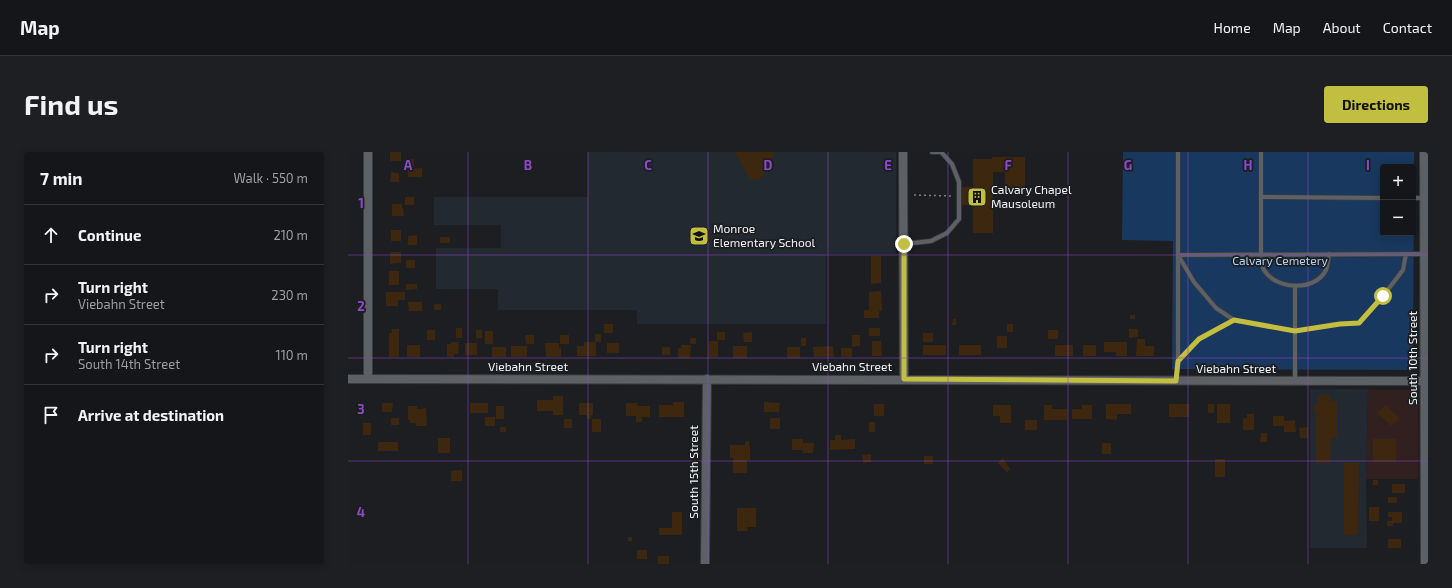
<!DOCTYPE html>
<meta charset="utf-8">
<style>
body{margin:0;font-family:"Exo 2",sans-serif;background:#1e1f23;color:#f1f3f6}
.controls{position:absolute;right:12px;top:12px;display:grid;overflow:hidden;border-radius:4px;box-shadow:0 2px 10px #0003}
.controls button{width:36px;height:36px;display:grid;place-items:center;padding:0;border:0;border-bottom:1px solid #343539;background:#15161a;color:#f1f3f6;font:20px sans-serif}
.stop{position:absolute;width:12px;height:12px;margin:-9px;border:3px solid #c1be40;border-radius:50%;background:#fff}
.stop.end{background:#c1be40;border-color:#fff;box-shadow:0 1px 4px #0008}
.list{margin:0;padding:0;list-style:none}
h2{display:flex;justify-content:space-between;align-items:center;height:52px;margin:0;padding:0 16px;font-size:17px}
h2 small{font-size:13px;font-weight:400;color:#9d9fa2}
.list li{display:grid;grid-template-columns:26px 1fr auto;gap:12px;align-items:center;box-sizing:border-box;height:60px;padding:0 16px;border-top:1px solid #343539}
.list b{display:block;font-size:15px;white-space:nowrap}
.list p{margin:0;font-size:13px;white-space:nowrap;color:#9d9fa2}
.list em{font-size:13px;font-style:normal;color:#9d9fa2}
.icon{flex:none;width:22px;height:22px;fill:none;stroke:currentColor;stroke-width:2;stroke-linecap:round;stroke-linejoin:round}
.map{position:relative;flex:none;width:1080px;height:412px;overflow:hidden;border-radius:4px}
header{display:flex;align-items:center;gap:24px;box-sizing:border-box;height:56px;padding:0 20px;background:#15161a;border-bottom:1px solid #343539}
header strong{font-size:19px}
nav{display:flex;gap:22px;margin-inline-start:auto;font-size:14px}
.intro{display:flex;align-items:center;justify-content:space-between;box-sizing:border-box;height:96px;padding:0 24px}
h1{margin:0;font-size:28px}
.button{padding:10px 18px;border-radius:4px;background:#c1be40;color:#111;font-size:14px;font-weight:700}
main{display:flex;gap:24px;padding:0 24px}
aside{flex:1;background:#15161a;border-radius:4px;box-shadow:0 2px 10px #0003}
.map>svg:first-child{display:block}
.commercial{fill:#321f1f}
.built{fill:#232931}
.green{fill:#19385f;fill-rule:evenodd}
.building{fill:#3d280f}
.lines{fill:none;stroke-linecap:round;stroke-linejoin:round}
.service-casing{stroke:#3a3c3e;stroke-width:5.5}
.minor-casing{stroke:#3a3c3e;stroke-width:10}
.tertiary-casing{stroke:#3a3c3e;stroke-width:12}
.path{stroke:#7a7c7f;stroke-width:1.5;stroke-dasharray:2 3;stroke-linecap:butt}
.service{stroke:#5d6165;stroke-width:4}
.minor{stroke:#5d6165;stroke-width:8}
.tertiary{stroke:#5d6165;stroke-width:10}
.route{stroke:#c1be40;stroke-width:5}
.grid{fill:none;stroke:#8d4ac7;stroke-width:1;stroke-opacity:0.55}
.labels{text-anchor:middle;stroke-width:3.5;stroke-linejoin:round;paint-order:stroke}
.poi-label{font-size:12px;fill:#f1f3f5;stroke:#1c1e22;text-anchor:start}
.park-label{font-size:12px;fill:#b4d1f6;stroke:#1c1e22}
.street-label{font-size:12px;fill:#f1f3f5;stroke:#1c1e22}
.grid-label{font-size:13px;text-anchor:middle;font-weight:bold;fill:#8d4ac7;stroke:#1c1e22;stroke-width:3.5;stroke-linejoin:round;paint-order:stroke}
</style>
<header>
<strong>Map</strong>
<nav><a>Home</a><a>Map</a><a>About</a><a>Contact</a></nav>
</header>
<div class="intro"><h1>Find us</h1><a class="button">Directions</a></div>
<main>
<aside>
<h2>7 min<small>Walk · 550 m</small></h2>
<ul class="list">
<li><svg class="icon" aria-label="ahead" viewBox="0 0 24 24"><path d="M12 20V5M6 11l6-6 6 6"/></svg><div><b>Continue</b></div><em>210 m</em></li>
<li><svg class="icon" aria-label="right" viewBox="0 0 24 24"><path d="M7 20v-9h11M14 6l5 5-5 5"/></svg><div><b>Turn right</b><p>Viebahn Street</p></div><em>230 m</em></li>
<li><svg class="icon" aria-label="right" viewBox="0 0 24 24"><path d="M7 20v-9h11M14 6l5 5-5 5"/></svg><div><b>Turn right</b><p>South 14th Street</p></div><em>110 m</em></li>
<li><svg class="icon" aria-label="arrive" viewBox="0 0 24 24"><path d="M6 21V4h12l-3 4 3 4H6"/></svg><div><b>Arrive at destination</b></div></li>
</ul>
</aside>
<div class="map">
<svg width="1080" height="412" viewBox="0 0 1080 412">
<rect width="100%" height="100%" fill="#1c1e22"/>
<path class="commercial" d="M1020,237l45,1 3,4 2,5v80h-52z"/>
<path class="built" d="M240,0h308v102h-70v70h-189v-14h-139v-21h-62v-41h65v-23h-67v-28h154z
M962,237h58l-2,90 1,69h-57z"/>
<path class="green" d="M775,0h291l-1,218 -241,-1 1,-128 -51,-1zM1035,15h30v66h-30z"/>
<path class="building" d="M42,0h11v9h-11z
M387,0h38l1,4 -14,24 -10,-1z
M644,5h33v32h-20v-17h-12v61h-20v-28h-11v-18h11v-28h19z
M57,7h9v8h-9z
M74,16v9h-14v-8z
M43,20l8,1v9h-9z
M57,45h9v8h-9z
M44,52h10v4h1l1,8h-12z
M43,78h10v11h-10z
M69,83v10h-9v-9z
M92,85h10v6h-10z
M42,100h11v11l-11,1z
M523,104h10v27l-10,1z
M58,108h9v8h-9z
M41,119h10v14h-10z
M58,132h11v5l-11,1z
M533,139l1,20h-3v7h-15v-8h5v-18z
M38,140h19v8h-7v6h-12z
M60,150h14v9h-13z
M86,152h7v6h-7z
M782,163h5v4h-5z
M605,167h3v6h-4z
M256,172h9v9h-9z
M659,172h6v8h-6z
M108,176h6v10h-6z
M521,176h11v8h-11z
M44,177h7v28h-10v-24h3z
M781,177h9v8l-9,1z
M79,178h8v10h-8z
M128,178h6v8h-6z
M700,178h10v9h-10z
M137,179h8v13h-8z
M369,180h8v8h-8z
M404,180v10h-8l-1,-9z
M575,181h10v9h-10z
M247,182h6v8h-6z
M177,183h9v9h-8z
M212,183h9v9h-9z
M504,183h8v11l-8,1z
M649,184h10v12h-10z
M342,186h6v6h-6z
M453,186h5v8h-5z
M789,187h8v7h9v10h-18z
M361,189h9v16h-10z
M524,189h9l1,15h-10z
M103,190h8l-1,12h-4v3h-7v-13h4z
M236,190h12v14h-19v-10h7z
M756,190h23v14h-11v-4h-12z
M117,191h12v12h-12z
M197,191h14v5l2,-1v10h-15z
M259,191h12v10h-12z
M59,193h13v12h-13z
M333,193h10l-1,13h-12v-10h3z
M575,193h23v10h-23z
M611,193h22v10h-22z
M707,193h18v11h-18z
M735,193h13v11h-13z
M163,194h16v11h-16z
M385,194h14v12h-14z
M485,194l1,11h-20l-1,-10z
M144,195h14v10h-14z
M314,195h8v8h-8z
M439,195h13v11h-13z
M493,196h11v9h-11z
M970,243h12v6h7v37h-7v25h-14v-50h-2v-8h4z
M205,244h10v19h-10v-4h-16v-11h16z
M325,250h11v15h-25v-12h14z
M416,250l16,1 -1,9h-15z
M34,251h11l-1,9h-10z
M122,251h18v10h-18z
M231,251h14v12h-2v4h-4v-4h-8z
M278,251h11v3h13v11h-8v5h-6v-6h-10z
M526,252h10v12h-10z
M758,252h25v10h-14v6l-11,-1z
M821,252h20v13h-20z
M860,252h6v9h-6z
M869,252h13v19h-13z
M645,253h18v18h-11v-7h-7z
M696,253h8v4h15v11h-23z
M734,253h10v14h-20v-10h10z
M1038,253l13,13 -8,8 -14,-13z
M60,254h9v3l9,-1 1,18h-11v-3h-6v-3h-2z
M148,254h8v13h-8z
M899,262h7v16h-11v-12h4z
M925,264h11v5l11,-1 1,12h-12v-6h-11z
M137,265h10v9h-10z
M43,266h8v7h-8z
M422,266h10v11h-10z
M216,267h8v9h-8z
M244,267h9v13h-9z
M677,268h12v10h-12z
M521,270h6v10h-6z
M15,271h8v12h-8z
M152,275h6v5h-6z
M960,275v11h-8l-1,-10z
M913,281h6v9h-7z
M487,283h6v5l14,-1v10l-25,1v-10h5z
M90,286h12v15h-12z
M444,287h11v4h11l-1,10h-10v-3h-11z
M1025,287h23v23h-23z
M397,289h4v4h-4z
M30,290h20v9h-20z
M754,291h9v11h-9z
M382,293h20v15h-3v13h-14v-15h-3z
M523,302v8l-8,1 -1,-8z
M576,304h9v8h-9z
M655,306l7,11 -3,3 -9,-9z
M867,307h10v18h-10z
M996,311h15l-1,72h-14z
M114,318v11h-11v-10z
M1025,328h5v5h-5z
M1044,332h13v9h-13z
M1040,345h9v6h-9z
M1021,355h10v14h-10z
M389,356h19v19h-9l1,4h-11z
M324,360h10v23h-23v-7h13z
M1040,360h14v11h-9v3h-6v-5h5v-4h-4z
M280,385h4v4h-4z
M1040,387h13v9h-13z
M289,398h10v9h-10z
M310,404h11v8h-11z"/>
<g class="lines">
<defs>
<path id="service" d="M584,0h9
M913,0v102c1,5 1,12 3,16 12,20 51,22 62,0 2,-5 2,-11 3,-16
M913,45l122,1
M1065,46h12
M556,92l27,-3 16,-8 12,-14v-37l-7,-18 -11,-12
M1058,102l-3,16 -20,26 -24,27 -20,1 -44,7 -61,-11 -18,-12 -22,-26 -16,-27 247,-1
M831,209l20,-22 35,-19
M828,229l2,-20v-209
M947,229v-94"/>
<path id="minor" d="M20,0v227
M555,0l1,227
M0,227l1080,2
M357,412l2,-185"/>
<path id="tertiary" d="M1077,0l1,412"/>
</defs>
<use href="#service" class="service-casing"/>
<use href="#minor" class="minor-casing"/>
<use href="#tertiary" class="tertiary-casing"/>
<path class="path" d="M566,43l38,1"/>
<use href="#service" class="service"/>
<use href="#minor" class="minor"/>
<use href="#tertiary" class="tertiary"/>
</g>
<g class="lines">
<path class="route" d="M556,92v135l272,2 2,-20 21,-22 35,-19 61,11 45,-7 19,-1 24,-27"/>
</g>
<path class="grid" d="M120,0v412M240,0v412M360,0v412M480,0v412M600,0v412M720,0v412M840,0v412M960,0v412M0,103h1080M0,206h1080M0,309h1080"/>
<defs>
<symbol id="building-square" viewBox="-11 -11 22 22"><rect x="-9" y="-9" width="18" height="18" rx="4" fill="#c1be40" stroke="#1c1e22"/><path d="M-4-6H4V6H1V3H-1V6H-4ZM-2.5-4.3h1.7v1.8h-1.7ZM.8-4.3h1.7v1.8H.8ZM-2.5-1h1.7V.8h-1.7ZM.8-1h1.7V.8H.8Z" fill="#111"/></symbol>
<symbol id="school-square" viewBox="-11 -11 22 22"><rect x="-9" y="-9" width="18" height="18" rx="4" fill="#c1be40" stroke="#1c1e22"/><path d="M0-5L7-2L0 1L-7-2ZM-4 1L0 2.5L4 1V4Q0 6-4 4Z" fill="#111"/></symbol>
</defs>
<g fill-rule="evenodd">
<use href="#building-square" x="618" y="34" width="22" height="22"/>
<use href="#school-square" x="340" y="73" width="22" height="22"/>
</g>
<g class="labels">
<g class="poi-label">
<text x="643" y="42">Calvary Chapel<tspan x="643" dy="14">Mausoleum</tspan></text>
<text x="365" y="81">Monroe<tspan x="365" dy="14">Elementary School</tspan></text>
</g>
<g class="park-label">
<text x="932" y="113">Calvary Cemetery</text>
</g>
<g class="street-label">
<text transform="translate(1065 206) rotate(-90)" y="4">South 10th Street</text>
<text x="180" y="219">Viebahn Street</text>
<text x="504" y="219">Viebahn Street</text>
<text x="888" y="221">Viebahn Street</text>
<text transform="translate(346 320) rotate(-90)" y="4">South 15th Street</text>
</g>
</g>
<g class="grid-label">
<text x="60" y="18">A</text>
<text x="180" y="18">B</text>
<text x="300" y="18">C</text>
<text x="420" y="18">D</text>
<text x="540" y="18">E</text>
<text x="660" y="18">F</text>
<text x="780" y="18">G</text>
<text x="900" y="18">H</text>
<text x="1020" y="18">I</text>
<text x="13" y="56">1</text>
<text x="13" y="159">2</text>
<text x="13" y="262">3</text>
<text x="13" y="365">4</text>
</g>
</svg>
<div class="controls">
<button>+</button>
<button>−</button>
</div>
<div class="stop" style="left:1035px;top:144px"></div>
<div class="stop end" style="left:556px;top:92px"></div>
</div>
</main>
